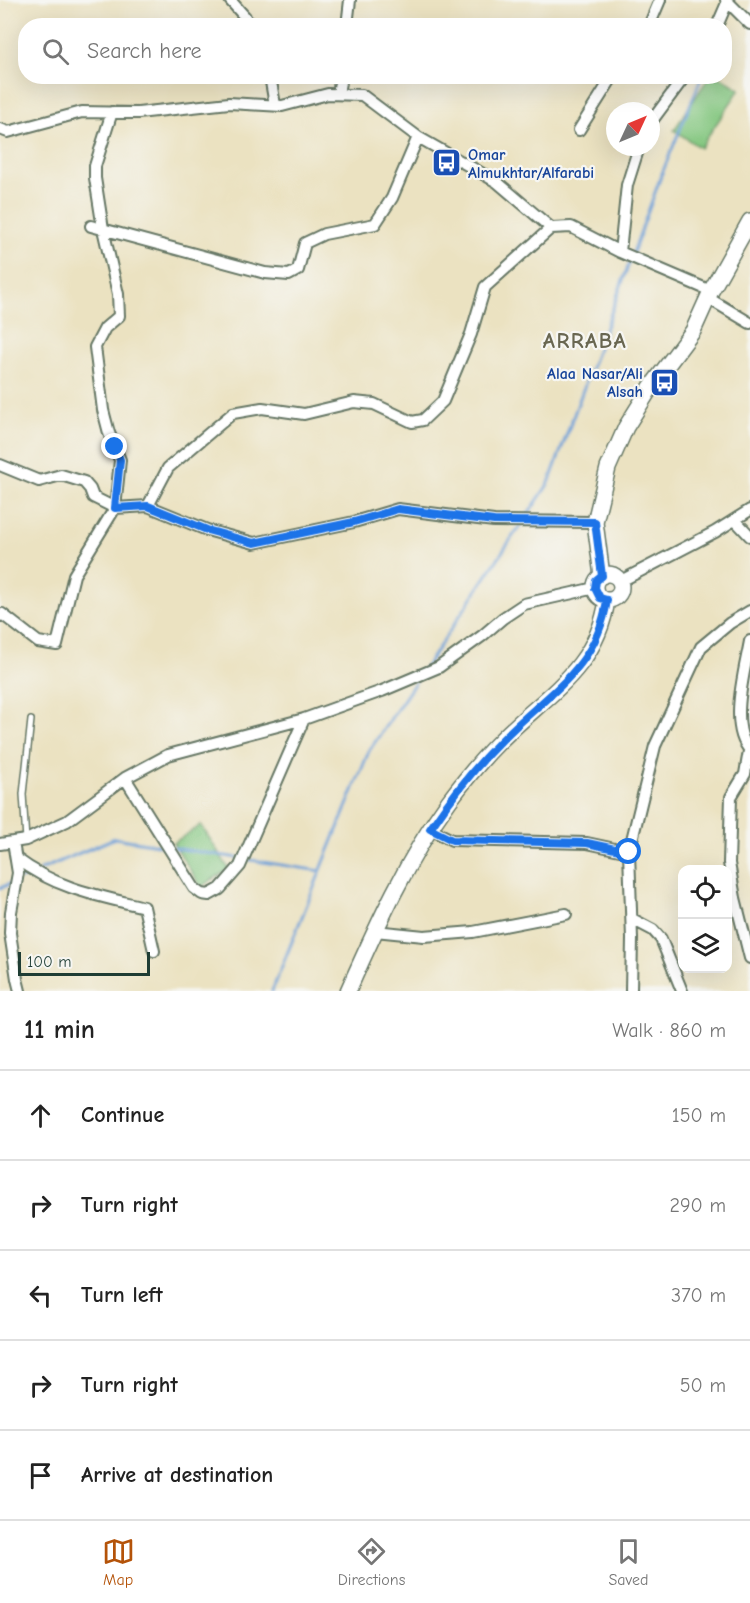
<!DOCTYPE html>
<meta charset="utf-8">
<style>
body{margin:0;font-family:"Comic Neue",sans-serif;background:#f6f6f6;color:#222}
.controls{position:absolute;right:18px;bottom:18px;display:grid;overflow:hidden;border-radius:12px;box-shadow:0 6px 24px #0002}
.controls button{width:54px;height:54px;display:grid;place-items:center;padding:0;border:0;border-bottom:2px solid #e0e0e0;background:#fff;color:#222;font:30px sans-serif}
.compass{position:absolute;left:606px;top:102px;width:54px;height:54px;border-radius:50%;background:#fff;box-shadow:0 6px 24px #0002;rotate:46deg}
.scale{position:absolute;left:18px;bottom:15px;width:132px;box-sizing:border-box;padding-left:6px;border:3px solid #1f3d34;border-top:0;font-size:16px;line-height:21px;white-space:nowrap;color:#1f3d34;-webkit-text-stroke:4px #f6f6f2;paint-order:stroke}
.stop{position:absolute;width:18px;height:18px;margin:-14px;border:4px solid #1a73e8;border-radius:50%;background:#fff}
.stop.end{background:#1a73e8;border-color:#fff;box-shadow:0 2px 6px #0008}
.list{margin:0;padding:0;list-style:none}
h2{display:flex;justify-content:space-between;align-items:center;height:78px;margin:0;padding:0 24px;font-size:26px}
h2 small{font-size:20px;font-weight:400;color:#767676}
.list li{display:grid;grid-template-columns:39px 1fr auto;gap:18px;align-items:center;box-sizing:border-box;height:90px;padding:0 24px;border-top:2px solid #e0e0e0}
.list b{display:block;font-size:22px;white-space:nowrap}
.list em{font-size:20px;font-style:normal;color:#767676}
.icon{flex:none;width:33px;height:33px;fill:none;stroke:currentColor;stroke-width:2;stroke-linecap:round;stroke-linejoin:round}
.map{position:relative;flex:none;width:750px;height:991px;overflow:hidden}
.search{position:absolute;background:#fff;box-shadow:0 6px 24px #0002;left:18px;right:18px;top:18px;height:66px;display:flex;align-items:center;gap:15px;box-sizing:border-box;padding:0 21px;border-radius:24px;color:#767676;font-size:22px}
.sheet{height:528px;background:#fff}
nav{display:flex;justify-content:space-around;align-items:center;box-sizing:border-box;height:84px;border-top:2px solid #e0e0e0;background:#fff;font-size:16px;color:#767676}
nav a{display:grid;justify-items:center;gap:3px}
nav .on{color:#b45309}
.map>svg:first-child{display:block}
.green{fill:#83c67f;stroke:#51825a;stroke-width:1.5}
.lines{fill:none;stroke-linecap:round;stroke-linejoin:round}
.stream{stroke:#699dd5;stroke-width:3}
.lane-casing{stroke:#667765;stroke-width:8}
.street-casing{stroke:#667765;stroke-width:14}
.primary-casing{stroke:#667765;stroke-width:18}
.lane{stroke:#fff;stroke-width:5}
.street{stroke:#fff;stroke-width:10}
.primary{stroke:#fff;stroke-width:15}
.route{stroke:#1a73e8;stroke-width:8}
.labels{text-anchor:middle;stroke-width:4.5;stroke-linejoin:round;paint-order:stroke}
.transit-label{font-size:16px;font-weight:bold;fill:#164399;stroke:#f6f6f2;text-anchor:start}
.district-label{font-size:22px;font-weight:bold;letter-spacing:1.5px;fill:#696751;stroke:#f6f6f2}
</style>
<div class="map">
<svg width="750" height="991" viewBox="0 0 750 991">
<rect width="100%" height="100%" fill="#f6f6f2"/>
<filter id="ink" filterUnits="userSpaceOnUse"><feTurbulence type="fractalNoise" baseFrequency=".0167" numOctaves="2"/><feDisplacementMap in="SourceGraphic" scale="12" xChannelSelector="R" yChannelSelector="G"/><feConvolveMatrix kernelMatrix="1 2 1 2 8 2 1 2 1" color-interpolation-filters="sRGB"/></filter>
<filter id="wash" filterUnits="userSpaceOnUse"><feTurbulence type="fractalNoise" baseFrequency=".008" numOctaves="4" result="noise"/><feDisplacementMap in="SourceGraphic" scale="24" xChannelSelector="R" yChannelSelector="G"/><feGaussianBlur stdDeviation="1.35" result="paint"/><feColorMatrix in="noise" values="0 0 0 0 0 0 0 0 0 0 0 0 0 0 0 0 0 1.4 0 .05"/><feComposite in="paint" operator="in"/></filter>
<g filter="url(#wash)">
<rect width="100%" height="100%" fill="#ebe2c1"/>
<path class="green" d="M709,77h12l19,12 -40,59 -26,-18z
M201,825l28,44 -28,18 -28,-44z"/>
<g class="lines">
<path class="stream" d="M525,519l24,-36 112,-307 41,-100
M423,671l98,-147
M174,848l146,23
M40,870l75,-32 49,8
M21,879l13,-6
M0,888l12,-5
M272,991l97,-240 47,-70"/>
</g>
</g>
<g filter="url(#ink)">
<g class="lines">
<defs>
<path id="lane" d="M26,840l-3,-46 8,-74"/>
<path id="street" d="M230,0l15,17 4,9
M726,0l24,24
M347,26l3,-26
M649,26l11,-26
M717,26l10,-23
M270,76l5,29
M338,94l3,-18
M651,122l34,-46
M0,129l8,3 74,-20 56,1 91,-10 53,3 46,-12 34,1 56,42 79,45 54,46 20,-1 49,25 91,39
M579,130l34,-54
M91,226l174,47 24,2 9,-5 7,-27 19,-9 51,-10 17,-26 26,-61
M620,252l7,-67 12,-38
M708,298l42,25
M0,465l39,16 22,-6 23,7 6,7 3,8 22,11 33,-2 59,24 47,13 100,-21 44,-13 96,12 101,1
M148,506l20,-38 65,-55 29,-5 42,6 50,-12 20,2 38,18 11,-2 20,-19 28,-67 14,-47 66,-59
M735,520l15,16
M619,582l96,-50 35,-22
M0,616l2,-2 36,28 19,3 17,-70 41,-67 5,-48 -11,-27 -6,-23 -8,-63 10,-19 14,-12 -1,-22 -15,-65 -8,-51v-12l17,-54
M750,641c-5,29 -22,86 0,109
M749,751l-4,23 -14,23 -2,66 6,35 15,60
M125,778l69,110 8,6 7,1 11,-6 20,-23 64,-147
M430,829l22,11 135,3 42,9
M13,842l5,31 -7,39 -1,21 7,46 3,12
M0,844l26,-4 41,-19 58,-43 43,-23 136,-36 78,-28 57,-24 43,-31 21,-18 21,-14 71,-16
M17,859c38,29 82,37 127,48l10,44
M632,919l21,11 8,9 21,52
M375,931l49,5 49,-4 93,-18
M631,991l1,-52 -3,-87 26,-106 46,-99 29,-24 20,-12"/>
<path id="primary" d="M595 587a13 13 0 1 1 26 0a13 13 0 1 1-26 0Z
M602,576l-7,-54 13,-54 18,-41 25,-40 42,-56 18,-40 39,-70
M348,991c29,-65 59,-132 101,-190 15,-20 32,-41 50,-59 45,-46 98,-72 108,-142"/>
</defs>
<use href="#lane" class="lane-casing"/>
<use href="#street" class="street-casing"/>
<use href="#primary" class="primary-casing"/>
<use href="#lane" class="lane"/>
<use href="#street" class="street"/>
<use href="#primary" class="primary"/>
</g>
</g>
<g class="lines" filter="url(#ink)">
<path class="route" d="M115,447l5,13 -5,48 33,-2 59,24 47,13 100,-21 44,-13 96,12 101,1 7,54 -6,5 -1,7 5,10 7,2c-10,71 -64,96 -108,143 -26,26 -48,55 -69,86l22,11 135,3 42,9"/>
</g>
<defs>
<symbol id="bus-square" viewBox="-11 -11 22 22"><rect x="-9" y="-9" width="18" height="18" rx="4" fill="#1a4fb4" stroke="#f6f6f2"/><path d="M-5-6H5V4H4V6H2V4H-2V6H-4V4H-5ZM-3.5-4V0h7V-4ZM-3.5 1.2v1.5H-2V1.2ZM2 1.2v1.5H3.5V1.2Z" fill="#fff"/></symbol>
</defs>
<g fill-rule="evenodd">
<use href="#bus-square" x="430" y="146" width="33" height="33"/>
<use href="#bus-square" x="648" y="366" width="33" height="33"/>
</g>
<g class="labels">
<g class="transit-label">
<text x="468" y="160">Omar<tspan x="468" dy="18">Almukhtar/Alfarabi</tspan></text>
<text x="643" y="379" text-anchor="end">Alaa Nasar/Ali<tspan x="643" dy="18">Alsah</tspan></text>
</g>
<g class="district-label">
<text x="585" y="348">ARRABA</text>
</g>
</g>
</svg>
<div class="controls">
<button><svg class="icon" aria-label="locate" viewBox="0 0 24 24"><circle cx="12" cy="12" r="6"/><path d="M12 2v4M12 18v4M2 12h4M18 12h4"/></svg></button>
<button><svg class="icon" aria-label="layers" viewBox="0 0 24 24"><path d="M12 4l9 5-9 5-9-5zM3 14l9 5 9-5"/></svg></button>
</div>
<svg class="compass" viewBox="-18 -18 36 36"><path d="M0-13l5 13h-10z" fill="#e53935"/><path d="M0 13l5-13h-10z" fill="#767676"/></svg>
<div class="scale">100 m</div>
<div class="stop" style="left:629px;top:852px"></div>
<div class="stop end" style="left:115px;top:447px"></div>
<div class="search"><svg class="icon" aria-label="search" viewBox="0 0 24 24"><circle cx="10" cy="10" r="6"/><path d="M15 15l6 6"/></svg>Search here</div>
</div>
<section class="sheet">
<h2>11 min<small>Walk · 860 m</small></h2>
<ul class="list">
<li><svg class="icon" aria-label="ahead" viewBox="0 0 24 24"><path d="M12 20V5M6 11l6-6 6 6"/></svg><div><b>Continue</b></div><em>150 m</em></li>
<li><svg class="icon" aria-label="right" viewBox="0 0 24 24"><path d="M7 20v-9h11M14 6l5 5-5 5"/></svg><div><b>Turn right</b></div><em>290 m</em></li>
<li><svg class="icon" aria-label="left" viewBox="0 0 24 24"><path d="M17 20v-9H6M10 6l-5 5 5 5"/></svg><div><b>Turn left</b></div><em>370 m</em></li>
<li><svg class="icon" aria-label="right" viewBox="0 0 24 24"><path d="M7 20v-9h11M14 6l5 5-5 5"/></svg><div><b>Turn right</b></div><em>50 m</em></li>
<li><svg class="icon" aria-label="arrive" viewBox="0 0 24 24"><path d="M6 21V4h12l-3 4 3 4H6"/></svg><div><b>Arrive at destination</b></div></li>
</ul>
</section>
<nav>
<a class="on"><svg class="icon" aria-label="map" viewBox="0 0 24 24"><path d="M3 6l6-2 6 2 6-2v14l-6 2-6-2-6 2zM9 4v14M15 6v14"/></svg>Map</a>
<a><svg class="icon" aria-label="directions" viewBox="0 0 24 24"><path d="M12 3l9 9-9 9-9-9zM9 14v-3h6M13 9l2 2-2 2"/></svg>Directions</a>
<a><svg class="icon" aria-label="saved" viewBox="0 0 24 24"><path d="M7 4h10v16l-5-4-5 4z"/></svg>Saved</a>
</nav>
